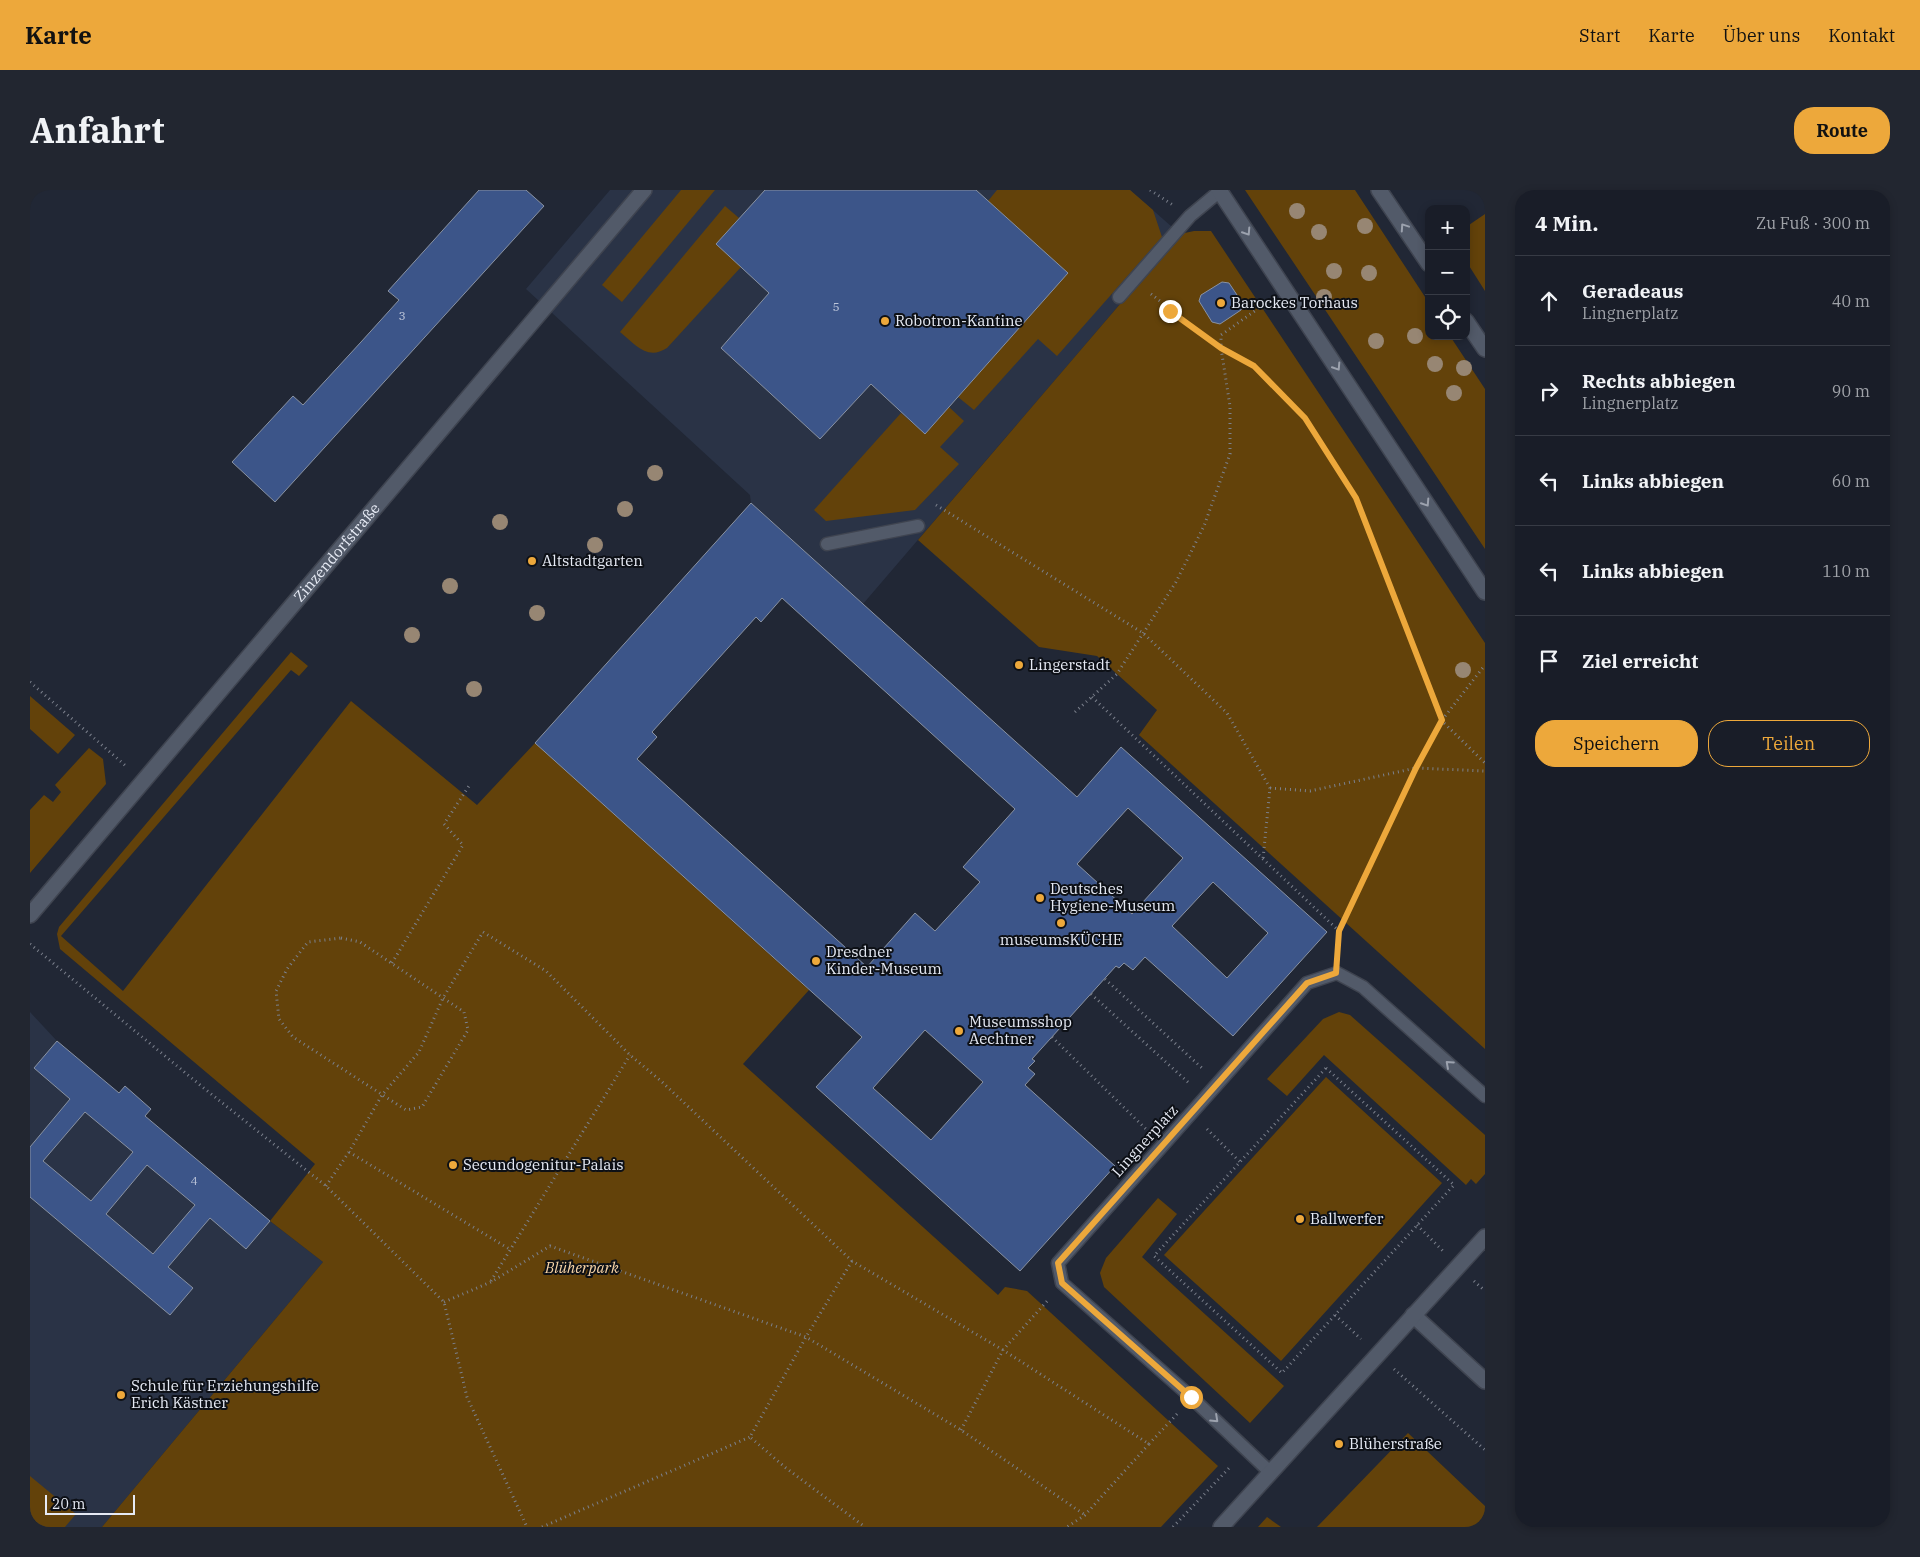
<!DOCTYPE html>
<html lang="de">
<meta charset="utf-8">
<style>
body{margin:0;font-family:"IBM Plex Serif",serif;background:#222630;color:#f1f3f6}
.controls{position:absolute;right:15px;top:15px;display:grid;overflow:hidden;border-radius:10px;box-shadow:0 2px 8px #0003}
.controls button{width:45px;height:45px;display:grid;place-items:center;padding:0;border:0;border-bottom:1px solid #373b45;background:#191d28;color:#f1f3f6;font:25px sans-serif}
.scale{position:absolute;left:15px;bottom:12px;width:90px;box-sizing:border-box;padding-left:5px;border:2px solid #e6eaf4;border-top:0;font-size:14px;line-height:18px;white-space:nowrap;color:#e6eaf4;-webkit-text-stroke:4px #0d1016;paint-order:stroke}
.stop{position:absolute;width:15px;height:15px;margin:-11px;border:4px solid #eda83b;border-radius:50%;background:#fff}
.stop.end{background:#eda83b;border-color:#fff;box-shadow:0 1px 5px #0008}
.list{margin:0;padding:0;list-style:none}
h2{display:flex;justify-content:space-between;align-items:center;height:65px;margin:0;padding:0 20px;font-size:21px}
h2 small{font-size:16px;font-weight:400;color:#9fa2a8}
.list li{display:grid;grid-template-columns:32px 1fr auto;gap:15px;align-items:center;box-sizing:border-box;height:90px;padding:0 20px;border-top:1px solid #373b45}
.list b{display:block;font-size:19px;white-space:nowrap}
.list p{margin:0;font-size:16px;white-space:nowrap;color:#9fa2a8}
.list em{font-size:16px;font-style:normal;color:#9fa2a8}
.actions{display:flex;gap:10px;padding:15px 20px}
.actions a{flex:1;padding:11px 0;border:1px solid #eda83b;border-radius:20px;text-align:center;font-size:18px;color:#eda83b}
.actions .main{background:#eda83b;color:#111}
.icon{flex:none;width:28px;height:28px;fill:none;stroke:currentColor;stroke-width:2;stroke-linecap:round;stroke-linejoin:round}
.map{position:relative;flex:none;width:1455px;height:1337px;overflow:hidden;border-radius:20px}
header{display:flex;align-items:center;gap:30px;box-sizing:border-box;height:70px;padding:0 25px;background:#eda83b;color:#111}
header strong{font-size:24px}
nav{display:flex;gap:28px;margin-inline-start:auto;font-size:18px}
.intro{display:flex;align-items:center;justify-content:space-between;box-sizing:border-box;height:120px;padding:0 30px}
h1{margin:0;font-size:35px}
.button{padding:12px 22px;border-radius:20px;background:#eda83b;color:#111;font-size:18px;font-weight:700}
main{display:flex;gap:30px;padding:0 30px}
aside{flex:1;background:#191d28;border-radius:20px;box-shadow:0 2px 8px #0003}
.map>svg:first-child{display:block}
.built{fill:#2a3346}
.green{fill:#63420a}
.building{fill:#3c5589;stroke:#8992a2;fill-rule:evenodd}
.lines{fill:none;stroke-linecap:round;stroke-linejoin:round}
.lane-casing{stroke:#3f4450;stroke-width:15}
.street-casing{stroke:#3f4450;stroke-width:18}
.path{stroke:#7c818d;stroke-width:3;stroke-dasharray:1 4;stroke-linecap:butt}
.lane{stroke:#525a69;stroke-width:12}
.street{stroke:#525a69;stroke-width:15}
.tree{fill:#978673}
.oneway{stroke:#9ca2ae}
.route{stroke:#eda83b;stroke-width:6}
.poi-dot{fill:#eda83b;stroke:#0d1016;stroke-width:2}
.labels{text-anchor:middle;stroke-width:4;stroke-linejoin:round;paint-order:stroke}
.number-label{font-size:12px;fill:#bcc5d9}
.poi-label{font-size:15px;fill:#e6eaf4;stroke:#0d1016;text-anchor:start}
.street-label{font-size:15px;fill:#e6eaf4;stroke:#0d1016}
.park-label{font-size:15px;font-style:italic;fill:#f8d4a6;stroke:#0d1016}
</style>
<header>
<strong>Karte</strong>
<nav><a>Start</a><a>Karte</a><a>Über uns</a><a>Kontakt</a></nav>
</header>
<div class="intro"><h1>Anfahrt</h1><a class="button">Route</a></div>
<main>
<div class="map">
<svg width="1455" height="1337" viewBox="0 0 1455 1337">
<rect width="100%" height="100%" fill="#212735"/>
<path class="built" d="M580,0h520l50,44 -317,370 -112,-101 -1,-8 -224,-206z
M0,822l27,29 62,52 6,-7 26,23 -6,7 125,105 53,41 -221,265h-72z"/>
<path class="green" d="M651,0h34l-93,112 -20,-17z
M967,0h133l23,20 9,27 -105,119 -19,-17 -64,71 -16,-13 109,-124 -79,-72z
M1215,0h110l74,113v33h21l35,53v160z
M695,16l14,12 -23,26 25,23 -74,81c-20,13 -32,-4 -47,-16z
M1455,24v77l-19,-30v-34z
M1164,41h17l274,412v406l-346,-314 18,-25 -60,-54 -58,-9 -121,-107 262,-306z
M919,217l15,14 -24,26 19,17 -44,46 -89,11 -12,-11 87,-97 24,21z
M261,462l17,14 -9,10 -8,-6 -230,266 62,55 228,-290 126,104 58,-62 274,247 -66,74 255,231 7,-8 22,4 191,175 -57,61h-1059l221,-265 -53,-41 45,-57 -255,-215 -3,-15 2,-7z
M0,506l45,39 -17,19 -28,-25z
M59,558l14,11 3,25 -76,89v-63l14,-15 9,7 8,-10 -6,-7z
M1309,822l11,3 135,120v39l-9,10 -5,-5 -5,6 -142,-130 -37,41 -20,-17 56,-60z
M1296,887l116,106 -161,178 -117,-106z
M1128,1008l19,16 -35,43 142,129 -34,37 -146,-136 -4,-14 6,-15z
M1378,1243l77,73v21h-168z
M0,1286l46,38 -11,13h-35z
M1237,1327l14,10h-23z"/>
<path class="building" d="M449,0h47l18,16 -269,296 -43,-40 61,-66 10,9 58,-63 38,-42 -11,-9z
M735,0h211l92,83 -143,161 -54,-50 -51,55 -99,-91 48,-55 -53,-49z
M1192,92l7,1 14,21 -2,6 -21,14 -8,-2 -13,-21 2,-6z
M721,313l326,294 44,-50 206,185 -94,104 -88,-79 -12,13 -9,-7 -5,5 -3,-2 -84,93 3,2 -7,7 7,6 -10,11 90,81 -95,105 -204,-184 46,-50 -327,-294zM752,408l233,211 -52,58 17,15 -45,49 -20,-18 -48,54 -230,-208 20,-22 -5,-5 104,-115 5,5zM1098,618l55,50 -51,56 -55,-50zM1183,692l55,51 -41,45 -55,-52zM895,840l58,52 -52,58 -58,-52z
M27,851l62,52 6,-7 26,23 -6,7 125,105 -24,28 -36,-31 -42,49 25,21 -23,27 -140,-118v-50l40,-48 -36,-31zM55,922l48,40 -42,49 -48,-40zM117,975l48,40 -42,49 -47,-40z"/>
<g class="lines">
<defs>
<path id="lane" d="M1089,107l71,-81 30,-25
M797,354l91,-18
M1240,1282l-79,-75 -129,-114 -4,-20 249,-280 30,-10 26,14 122,109"/>
<g id="street">
<path d="M1189,0l266,402"/>
<path d="M1349,0l50,74"/>
<path d="M1436,131l19,28"/>
<path id="s1" d="M0,725l614,-725"/>
<path d="M1383,1125l72,66"/>
<path d="M1191,1337l264,-290"/>
</g>
</defs>
<use href="#lane" class="lane-casing"/>
<use href="#street" class="street-casing"/>
<path class="path" d="M1120,0l23,15
M1121,104l70,54 33,18 51,52 51,80 38,95 47,127
M906,315l207,128 84,80 43,75 -7,71
M0,492l97,85
M1062,507l247,234
M1045,522l42,-38 59,-92 28,-56 26,-72v-48l-9,-58v-13l45,-32
M1412,530l43,-55
M1240,598l40,3 106,-23 69,3
M311,748l19,4 104,70 4,18 -46,77 -16,3 -113,-73 -14,-18 -3,-28 11,-22 21,-27z
M0,754l170,141 126,101 118,116 23,95 60,130
M1308,762l1,-21 77,-163 25,-48 44,43
M362,773l71,-118 -19,-21 25,-38
M1075,789l97,89
M1061,804l99,90
M1022,847l96,94
M1296,878l128,117 -172,188 -128,-117z
M1177,939l33,33
M319,962l162,98
M296,996l23,-34 33,-57 37,-43 24,-54 40,-66 63,39 84,84 31,26 191,180 151,89 146,94 -64,71 -18,12
M1387,1035l26,26
M822,1071l-46,76 -56,100 36,31 79,59
M461,1091l139,-226
M1444,1091l11,10
M414,1112l47,-20 59,-36 256,91 155,93 124,85
M1305,1125l26,24
M1364,1179l91,81
M931,1240l42,-80 46,-51
M1119,1254l29,-31
M512,1337l208,-90
M1143,1337l58,-61"/>
<use href="#lane" class="lane"/>
<use href="#street" class="street"/>
</g>
<g class="tree">
<circle cx="1267" cy="21" r="8"/>
<circle cx="1335" cy="36" r="8"/>
<circle cx="1289" cy="42" r="8"/>
<circle cx="1304" cy="81" r="8"/>
<circle cx="1339" cy="83" r="8"/>
<circle cx="1294" cy="107" r="8"/>
<circle cx="1385" cy="146" r="8"/>
<circle cx="1346" cy="151" r="8"/>
<circle cx="1405" cy="174" r="8"/>
<circle cx="1434" cy="178" r="8"/>
<circle cx="1424" cy="203" r="8"/>
<circle cx="625" cy="283" r="8"/>
<circle cx="595" cy="319" r="8"/>
<circle cx="470" cy="332" r="8"/>
<circle cx="565" cy="355" r="8"/>
<circle cx="420" cy="396" r="8"/>
<circle cx="507" cy="423" r="8"/>
<circle cx="382" cy="445" r="8"/>
<circle cx="1433" cy="480" r="8"/>
<circle cx="444" cy="499" r="8"/>
</g>
<defs><path id="oneway-chevron" d="M-2-3.5L2.5 0L-2 3.5" fill="none" stroke-width="1.6" stroke-linecap="round" stroke-linejoin="round" transform="scale(1.25)"/></defs>
<g class="oneway">
<use href="#oneway-chevron" transform="translate(1374 37) rotate(-124)"/>
<use href="#oneway-chevron" transform="translate(1217 42) rotate(57)"/>
<use href="#oneway-chevron" transform="translate(1307 177) rotate(57)"/>
<use href="#oneway-chevron" transform="translate(1396 313) rotate(57)"/>
<use href="#oneway-chevron" transform="translate(1419 874) rotate(-138)"/>
<use href="#oneway-chevron" transform="translate(1185 1229) rotate(43)"/>
</g>
<g class="lines">
<path class="route" d="M1140,121l51,37 33,18 51,52 51,80 86,222 -26,48 -77,163 -3,42 -29,10 -249,280 4,20 129,114"/>
</g>
<g class="poi-dot">
<circle cx="1191" cy="113" r="5"/>
<circle cx="855" cy="131" r="5"/>
<circle cx="502" cy="371" r="5"/>
<circle cx="989" cy="475" r="5"/>
<circle cx="1010" cy="708" r="5"/>
<circle cx="1031" cy="733" r="5"/>
<circle cx="786" cy="771" r="5"/>
<circle cx="929" cy="841" r="5"/>
<circle cx="423" cy="975" r="5"/>
<circle cx="1270" cy="1029" r="5"/>
<circle cx="91" cy="1205" r="5"/>
<circle cx="1309" cy="1254" r="5"/>
</g>
<g class="labels">
<g class="number-label">
<text x="806" y="121">5</text>
<text x="372" y="130">3</text>
<text x="164" y="995">4</text>
</g>
<g class="poi-label">
<text x="1201" y="118">Barockes Torhaus</text>
<text x="865" y="136">Robotron-Kantine</text>
<text x="512" y="376">Altstadtgarten</text>
<text x="999" y="480">Lingerstadt</text>
<text x="1020" y="704">Deutsches<tspan x="1020" dy="17">Hygiene-Museum</tspan></text>
<text x="1031" y="755" text-anchor="middle">museumsKÜCHE</text>
<text x="796" y="767">Dresdner<tspan x="796" dy="17">Kinder-Museum</tspan></text>
<text x="939" y="837">Museumsshop<tspan x="939" dy="17">Aechtner</tspan></text>
<text x="433" y="980">Secundogenitur-Palais</text>
<text x="1280" y="1034">Ballwerfer</text>
<text x="101" y="1201">Schule für Erziehungshilfe<tspan x="101" dy="17">Erich Kästner</tspan></text>
<text x="1319" y="1259">Blüherstraße</text>
</g>
<g class="street-label">
<text dy="5" stroke="none"><textPath href="#s1" startOffset="475">Zinzendorfstraße</textPath></text>
<text transform="translate(1115 951) rotate(-48)" y="5">Lingnerplatz</text>
</g>
<g class="park-label">
<text x="552" y="1083">Blüherpark</text>
</g>
</g>
</svg>
<div class="controls">
<button>+</button>
<button>−</button>
<button><svg class="icon" aria-label="locate" viewBox="0 0 24 24"><circle cx="12" cy="12" r="6"/><path d="M12 2v4M12 18v4M2 12h4M18 12h4"/></svg></button>
</div>
<div class="scale">20 m</div>
<div class="stop" style="left:1161px;top:1207px"></div>
<div class="stop end" style="left:1140px;top:121px"></div>
</div>
<aside>
<h2>4 Min.<small>Zu Fuß · 300 m</small></h2>
<ul class="list">
<li><svg class="icon" aria-label="ahead" viewBox="0 0 24 24"><path d="M12 20V5M6 11l6-6 6 6"/></svg><div><b>Geradeaus</b><p>Lingnerplatz</p></div><em>40 m</em></li>
<li><svg class="icon" aria-label="right" viewBox="0 0 24 24"><path d="M7 20v-9h11M14 6l5 5-5 5"/></svg><div><b>Rechts abbiegen</b><p>Lingnerplatz</p></div><em>90 m</em></li>
<li><svg class="icon" aria-label="left" viewBox="0 0 24 24"><path d="M17 20v-9H6M10 6l-5 5 5 5"/></svg><div><b>Links abbiegen</b></div><em>60 m</em></li>
<li><svg class="icon" aria-label="left" viewBox="0 0 24 24"><path d="M17 20v-9H6M10 6l-5 5 5 5"/></svg><div><b>Links abbiegen</b></div><em>110 m</em></li>
<li><svg class="icon" aria-label="arrive" viewBox="0 0 24 24"><path d="M6 21V4h12l-3 4 3 4H6"/></svg><div><b>Ziel erreicht</b></div></li>
</ul>
<div class="actions"><a class="main">Speichern</a><a>Teilen</a></div>
</aside>
</main>
